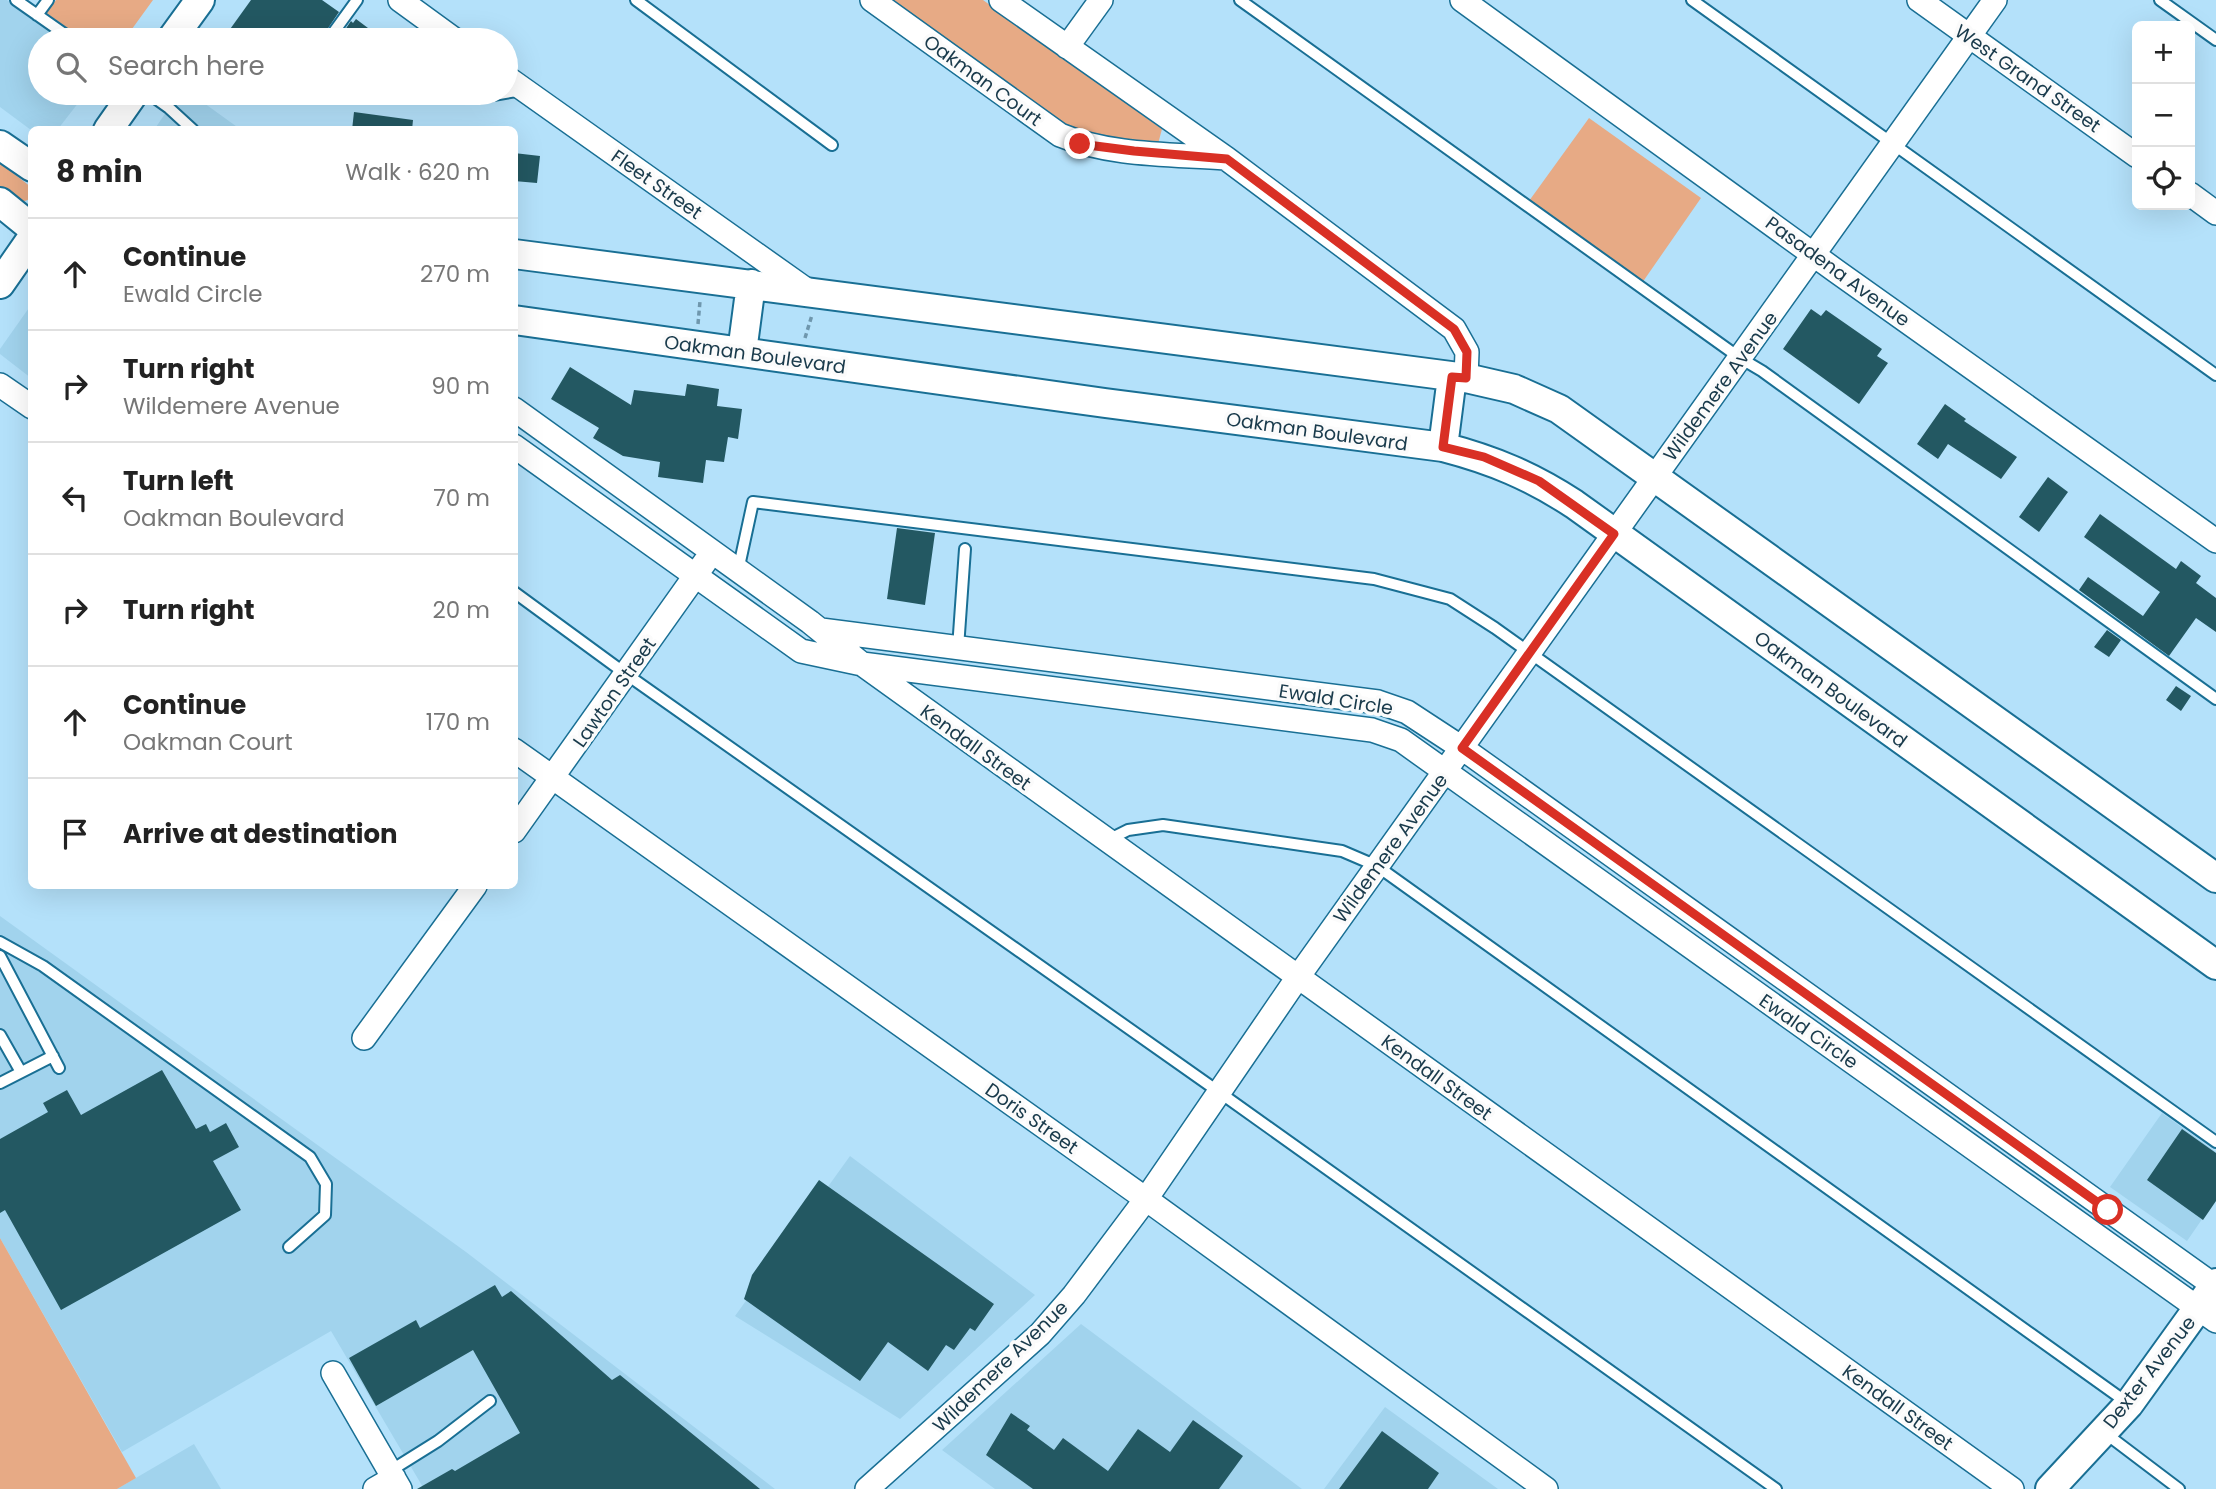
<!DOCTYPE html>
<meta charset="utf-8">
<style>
body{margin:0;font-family:Poppins,sans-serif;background:#f6f6f6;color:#222}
.controls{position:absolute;right:21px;top:21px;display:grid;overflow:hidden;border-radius:10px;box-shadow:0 7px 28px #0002}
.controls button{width:63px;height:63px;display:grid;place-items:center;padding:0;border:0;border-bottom:2px solid #e0e0e0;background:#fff;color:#222;font:35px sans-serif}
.stop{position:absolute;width:21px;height:21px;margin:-16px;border:5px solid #d93025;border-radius:50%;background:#fff}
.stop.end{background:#d93025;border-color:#fff;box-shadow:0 2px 7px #0008}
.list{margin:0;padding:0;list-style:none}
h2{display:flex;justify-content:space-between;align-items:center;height:91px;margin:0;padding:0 28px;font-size:30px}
h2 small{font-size:23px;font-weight:400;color:#767676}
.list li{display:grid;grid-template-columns:46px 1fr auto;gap:21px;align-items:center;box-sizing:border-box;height:112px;padding:0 28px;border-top:2px solid #e0e0e0}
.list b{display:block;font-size:26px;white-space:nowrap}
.list p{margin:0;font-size:23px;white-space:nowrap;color:#767676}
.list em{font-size:23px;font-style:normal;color:#767676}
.icon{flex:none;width:38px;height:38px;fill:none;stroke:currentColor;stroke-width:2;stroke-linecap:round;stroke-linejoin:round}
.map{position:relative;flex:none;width:2216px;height:1489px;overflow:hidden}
.search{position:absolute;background:#fff;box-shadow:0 7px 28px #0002;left:28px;top:28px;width:490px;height:77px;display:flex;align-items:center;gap:18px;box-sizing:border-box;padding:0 24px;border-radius:38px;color:#767676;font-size:26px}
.panel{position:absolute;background:#fff;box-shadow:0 7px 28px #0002;left:28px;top:126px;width:490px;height:763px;border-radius:10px}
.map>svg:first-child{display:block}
.built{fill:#a1d3ed}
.green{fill:#e7aa85}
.building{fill:#235862}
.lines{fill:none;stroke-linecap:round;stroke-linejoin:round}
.service-casing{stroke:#196f94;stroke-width:14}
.minor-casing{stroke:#196f94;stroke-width:26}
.tertiary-casing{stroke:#196f94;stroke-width:32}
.path{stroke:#6f97ad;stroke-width:3.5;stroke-dasharray:5 3.5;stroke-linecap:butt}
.service{stroke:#fff;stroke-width:10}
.minor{stroke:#fff;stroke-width:23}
.tertiary{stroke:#fff;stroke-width:28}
.route{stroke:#d93025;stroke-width:9}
.labels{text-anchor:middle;stroke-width:7;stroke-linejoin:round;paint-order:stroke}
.street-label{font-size:19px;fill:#193a4b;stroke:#fbfbfb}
</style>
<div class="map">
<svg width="2216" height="1489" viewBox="0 0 2216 1489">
<rect width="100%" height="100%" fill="#b4e1fa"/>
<path class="built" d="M0,0h7l56,40h-23v53h46l-28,36 -27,1 -31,-23z
M179,93h11l50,36 -86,1z
M31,305v73l-31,-24v-5z
M0,916l466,336 309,237h-351l-93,-158 -209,121 -122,-214z
M2162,1113l54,39v47l-29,42 -77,-54z
M850,1156l185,139 -135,124 -165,-103z
M1081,1324l221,165h-307l-53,-39z
M1385,1407l113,82h-174z
M194,1444l27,45h-104z"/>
<path class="green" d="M56,0h97l-29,40h-39l-39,-27z
M887,0h96l179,129 -4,15c-35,-4 -69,-7 -100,-22z
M1589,118l112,80 -59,85 -113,-82z
M0,163l31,24 -1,12 -10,4 -20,-14z
M0,1238l136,240 -19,11h-117z"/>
<path class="building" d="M251,0h71l17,12 -19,28h-81l-11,-8z
M356,19l28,21h-46l13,-19 2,2z
M354,112l59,8 -1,10h-60z
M514,153l26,3 -3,27 -23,-2z
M1811,309l10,7 5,-6 56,39 -5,7 11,7 -29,41 -76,-55z
M570,367l61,38 3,-15 51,6 2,-12 32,5 -2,17 25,3 -4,30 -10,-2 -4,25 -18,-2 -3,23 -45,-6 2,-15 -37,-6 -30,-18 6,-10 -48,-29z
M1945,404l21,15 -2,2 53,36 -16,22 -53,-35 -10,15 -21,-15z
M2048,477l20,15 -29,40 -20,-15z
M2100,514l76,55 5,-8 20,15 -5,7 20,15v34l-20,-14 -27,38 -90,-66 9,-13 55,39 17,-24 -76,-55z
M897,528l38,5 -10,72 -38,-6z
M2107,630l14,10 -12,17 -15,-10z
M2176,686l15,10 -10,15 -15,-11z
M162,1070l34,59 10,-5 4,8 16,-9 13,24 -26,14 28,49 -180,100 -56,-100 -5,3v-74l48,-27 -5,-9 24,-13 14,25z
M2182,1129l34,24v48l-13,19 -56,-40z
M819,1180l175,124 -19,27 -5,-3 -16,22 -8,-5 -18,26 -40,-29 -28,39 -116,-82 8,-24z
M495,1285l7,12 9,-6 101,89 8,-5 140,114h-343l35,-20 3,2 65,-38 -47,-83 -97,56 -27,-48 67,-38 4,8z
M1011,1413l19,13 -3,4 27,20 9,-12 45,33 30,-42 32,23 23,-32 50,36 -24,33h-186l-47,-34z
M1382,1431l57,42 -11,16h-89z"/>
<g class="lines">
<defs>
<path id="service" d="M16,0l57,40
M636,0l196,145
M1240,0l500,358 22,13 454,328
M1692,0l524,375
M2160,0l56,40
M37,15l11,-15
M328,40l29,-40
M148,93l21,15 24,22
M467,93l9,5 46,-8
M738,571l15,-69 621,77 76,20 45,29 721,514
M514,592l112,82 593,418 557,397
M958,648l7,-99
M1108,840l20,-10 35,-5 179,26 35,15 752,538
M0,942l43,24 267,191 16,27 -1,31 -36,32
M0,956l59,112
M0,1035l21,37
M0,1083l53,-27
M2105,1433l74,56
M390,1471l48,-30 52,-40"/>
<path id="minor" d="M400,0l55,40
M872,0l188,135c50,21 112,19 165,23
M1001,0l226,159 227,170 13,23 -1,26
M1462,0l374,271 380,270
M1919,0l218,156
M1067,47l34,-47
M506,77l302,214
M2190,194l26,19
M0,385l32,22
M514,409l296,213 52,42 1150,825
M514,446l287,205 61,13 510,66 29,10 815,581
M821,630l557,72 29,10 55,36 754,539
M514,750l632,449 400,290
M514,831l191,-269
M364,1038l111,-152
M333,1373l67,116
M375,1489l19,-11
M867,1489l173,-155 34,-39 72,-96 152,-222 697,-977"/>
<path id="tertiary" d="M171,40l29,-40
M108,130l26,-37
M0,145l32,22
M0,202l32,26
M514,254l952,124 48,11 45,20 657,469
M0,284l32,-46
M514,320l591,83 338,44c50,13 88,29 131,57l642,461
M742,352l9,-68
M1443,447l9,-70
M2050,1489l79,-85 87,-121"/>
</defs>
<use href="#service" class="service-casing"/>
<use href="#minor" class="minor-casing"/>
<use href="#tertiary" class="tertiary-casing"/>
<path class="path" d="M698,324l2,-23
M805,338l7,-23"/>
<use href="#service" class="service"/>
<use href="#minor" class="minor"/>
<use href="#tertiary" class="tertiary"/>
</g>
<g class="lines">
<path class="route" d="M1080,144l54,7 93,8 227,170 13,23 -1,26 -14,-1 -9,70 41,10 55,24 75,53 -152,214 646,462"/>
</g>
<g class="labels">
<g class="street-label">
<text transform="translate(2028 78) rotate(35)" y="7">West Grand Street</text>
<text transform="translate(983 80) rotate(36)" y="7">Oakman Court</text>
<text transform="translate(657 184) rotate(35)" y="7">Fleet Street</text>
<text transform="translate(1838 271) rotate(36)" y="7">Pasadena Avenue</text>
<text transform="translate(755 354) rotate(8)" y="7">Oakman Boulevard</text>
<text transform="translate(1720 386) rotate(-54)" y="7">Wildemere Avenue</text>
<text transform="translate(1317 431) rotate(8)" y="7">Oakman Boulevard</text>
<text transform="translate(1831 689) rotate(36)" y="7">Oakman Boulevard</text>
<text transform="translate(614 692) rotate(-55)" y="7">Lawton Street</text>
<text transform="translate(1336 699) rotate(9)" y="7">Ewald Circle</text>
<text transform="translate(976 747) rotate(36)" y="7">Kendall Street</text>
<text transform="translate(1390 848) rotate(-54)" y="7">Wildemere Avenue</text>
<text transform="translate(1809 1031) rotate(35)" y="7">Ewald Circle</text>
<text transform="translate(1437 1077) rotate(36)" y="7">Kendall Street</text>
<text transform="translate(1032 1118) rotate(35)" y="7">Doris Street</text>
<text transform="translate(1000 1366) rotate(-44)" y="7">Wildemere Avenue</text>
<text transform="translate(2149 1372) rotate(-52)" y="7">Dexter Avenue</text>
<text transform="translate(1898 1407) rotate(36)" y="7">Kendall Street</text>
</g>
</g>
</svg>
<div class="controls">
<button>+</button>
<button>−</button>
<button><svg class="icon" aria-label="locate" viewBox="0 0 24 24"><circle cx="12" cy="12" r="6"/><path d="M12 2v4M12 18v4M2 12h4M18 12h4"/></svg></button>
</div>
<div class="stop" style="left:2108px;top:1210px"></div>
<div class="stop end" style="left:1080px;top:144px"></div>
<div class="search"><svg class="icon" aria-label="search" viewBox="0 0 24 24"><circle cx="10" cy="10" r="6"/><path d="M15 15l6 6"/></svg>Search here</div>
<section class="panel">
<h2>8 min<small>Walk · 620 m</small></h2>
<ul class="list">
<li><svg class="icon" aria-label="ahead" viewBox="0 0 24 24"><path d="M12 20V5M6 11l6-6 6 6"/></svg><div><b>Continue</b><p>Ewald Circle</p></div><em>270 m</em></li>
<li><svg class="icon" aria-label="right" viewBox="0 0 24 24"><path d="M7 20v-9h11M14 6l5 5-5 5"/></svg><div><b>Turn right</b><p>Wildemere Avenue</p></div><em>90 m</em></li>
<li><svg class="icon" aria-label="left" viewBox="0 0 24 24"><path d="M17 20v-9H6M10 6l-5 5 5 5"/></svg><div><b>Turn left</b><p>Oakman Boulevard</p></div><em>70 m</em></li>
<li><svg class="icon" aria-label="right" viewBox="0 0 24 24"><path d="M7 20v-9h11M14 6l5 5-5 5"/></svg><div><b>Turn right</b></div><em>20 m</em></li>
<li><svg class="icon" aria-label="ahead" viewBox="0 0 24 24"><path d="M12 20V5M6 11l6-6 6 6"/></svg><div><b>Continue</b><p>Oakman Court</p></div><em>170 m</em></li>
<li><svg class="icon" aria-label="arrive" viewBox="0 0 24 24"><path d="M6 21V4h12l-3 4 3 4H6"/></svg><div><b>Arrive at destination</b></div></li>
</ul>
</section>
</div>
